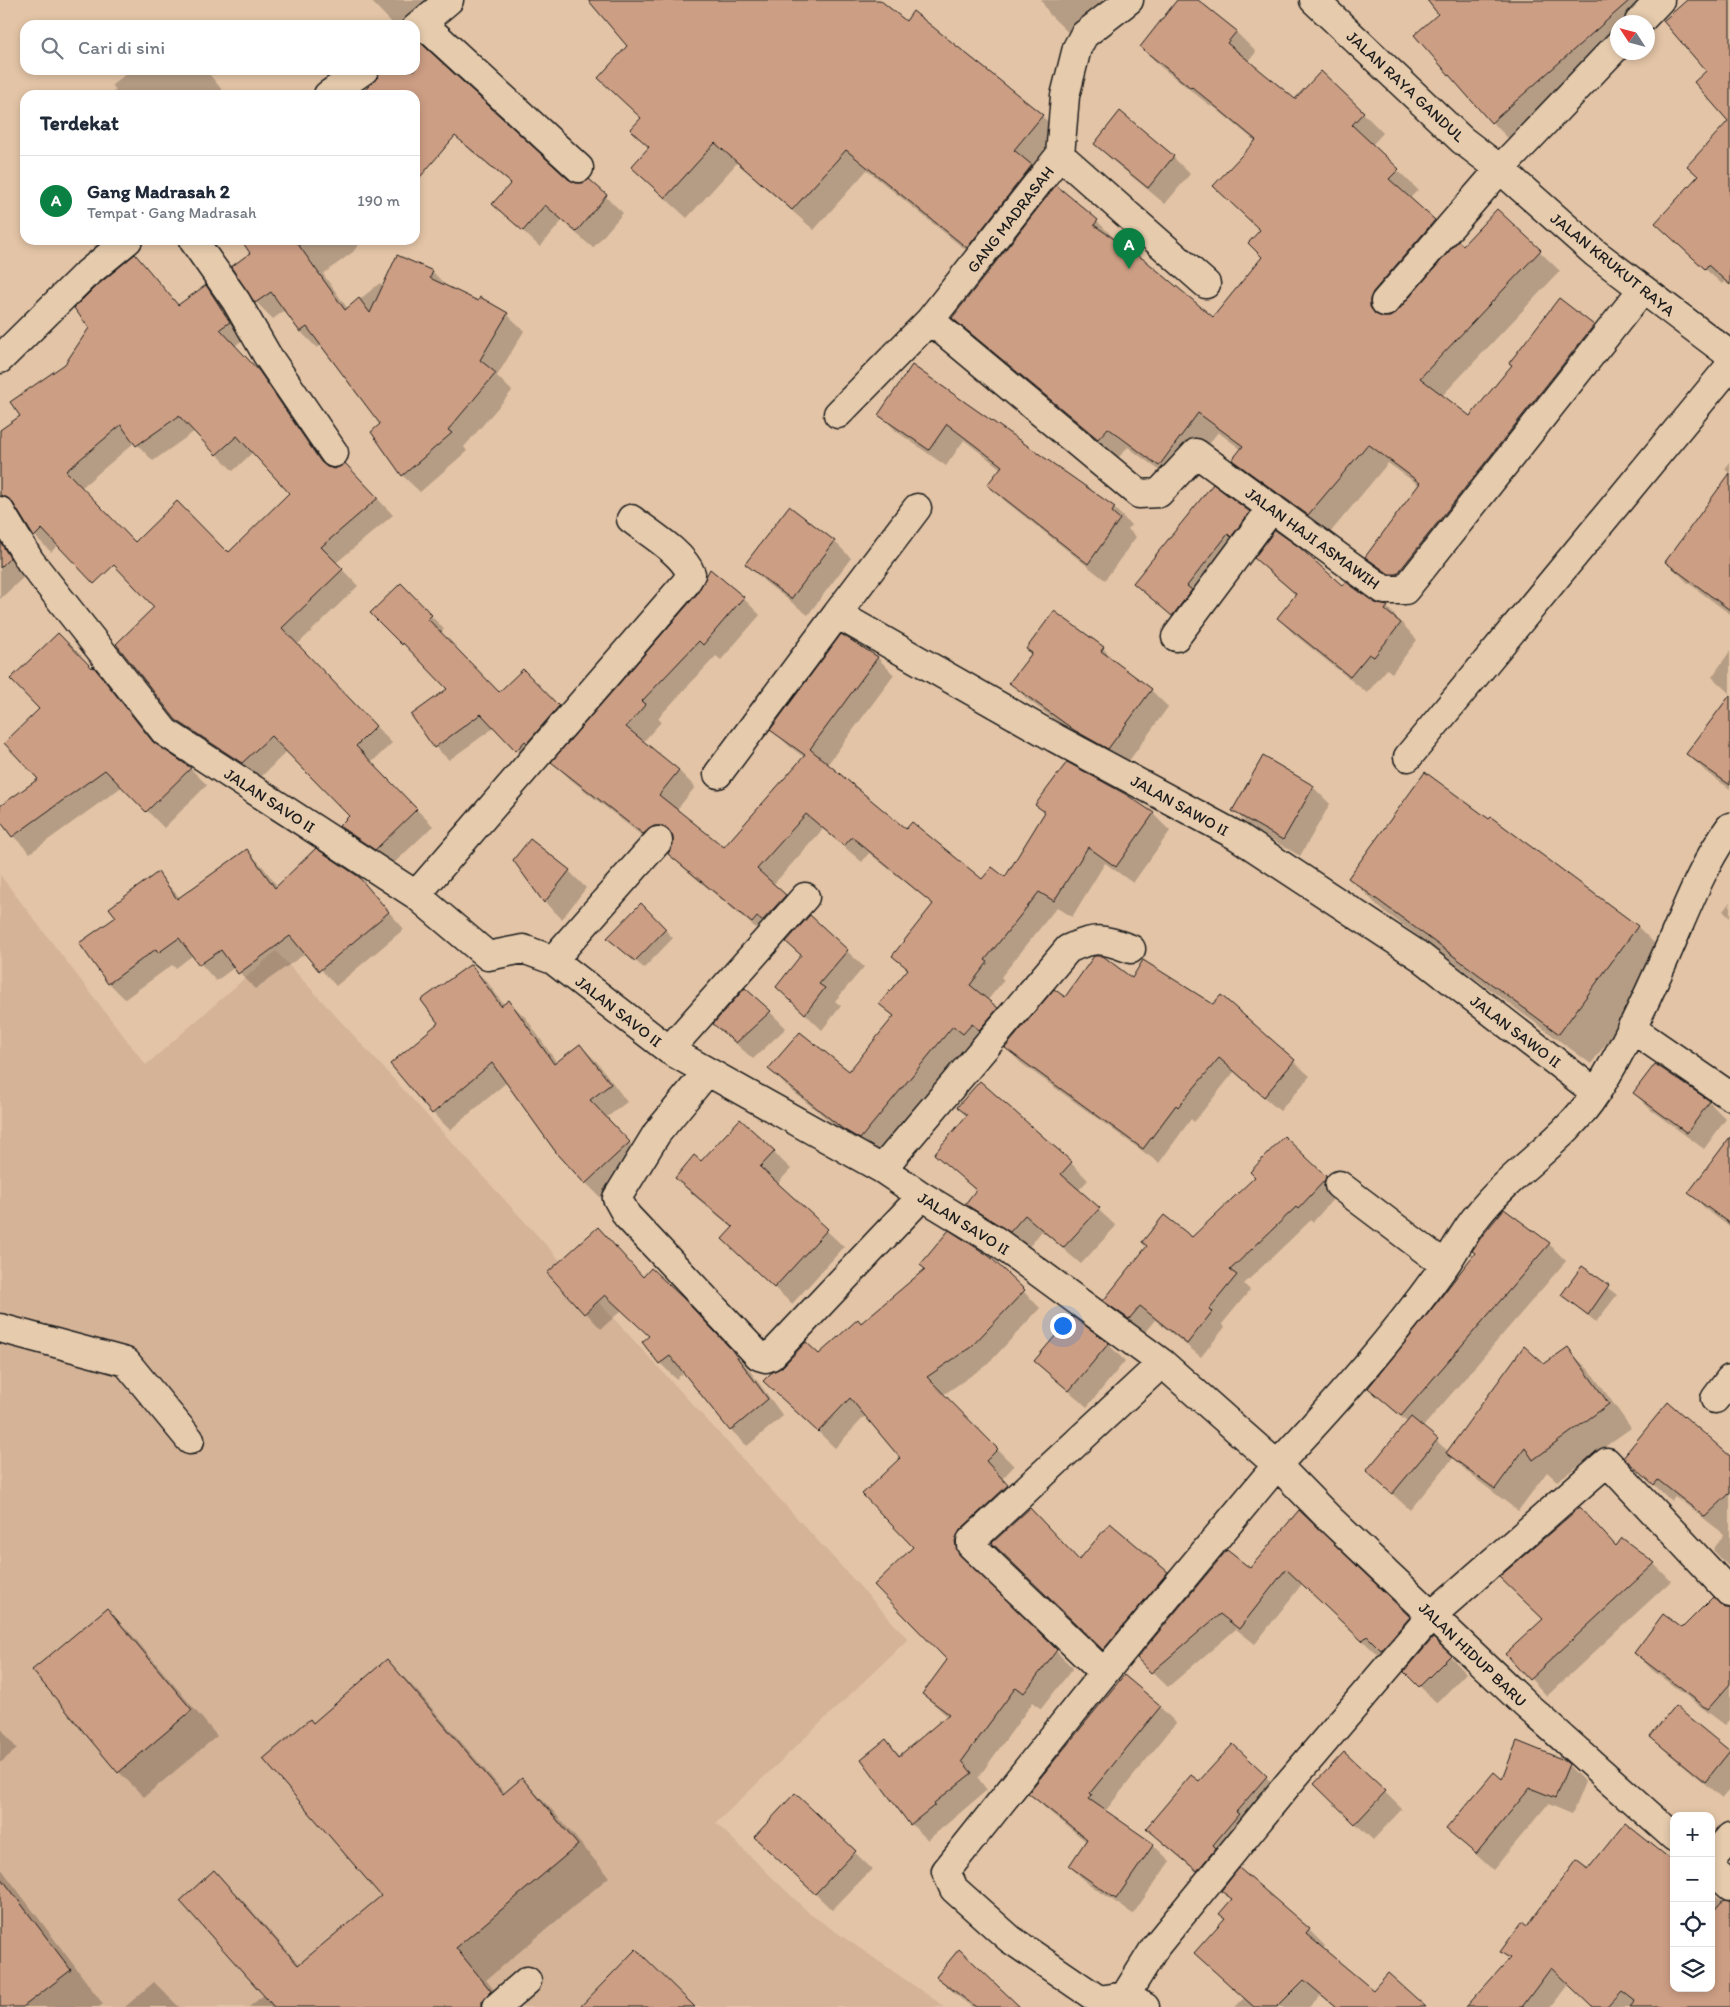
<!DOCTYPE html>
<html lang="id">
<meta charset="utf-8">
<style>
body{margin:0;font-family:Itim,sans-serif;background:#f2f2f3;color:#1f2937}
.controls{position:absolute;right:15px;bottom:15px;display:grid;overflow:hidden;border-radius:10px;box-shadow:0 2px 8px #0003}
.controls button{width:45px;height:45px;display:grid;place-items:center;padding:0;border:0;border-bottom:1px solid #e0e1e3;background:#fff;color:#1f2937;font:25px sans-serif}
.compass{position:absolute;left:1610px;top:15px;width:45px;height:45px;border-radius:50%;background:#fff;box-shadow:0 2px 8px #0003;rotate:306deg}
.you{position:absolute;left:1062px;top:1325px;width:18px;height:18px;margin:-12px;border:4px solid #fff;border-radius:50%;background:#1a73e8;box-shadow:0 0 0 8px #1a73e833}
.badge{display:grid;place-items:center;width:32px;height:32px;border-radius:50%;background:#0b8043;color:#fff;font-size:16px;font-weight:700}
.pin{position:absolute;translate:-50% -41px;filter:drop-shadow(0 1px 2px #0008)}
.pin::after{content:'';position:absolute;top:26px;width:18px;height:15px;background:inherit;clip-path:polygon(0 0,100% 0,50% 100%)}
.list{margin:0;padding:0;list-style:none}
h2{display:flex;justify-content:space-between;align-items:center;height:65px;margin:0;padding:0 20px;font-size:21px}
h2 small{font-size:16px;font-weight:400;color:#747a83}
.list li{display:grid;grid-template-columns:32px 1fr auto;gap:15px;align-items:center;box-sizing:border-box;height:90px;padding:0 20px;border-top:1px solid #e0e1e3}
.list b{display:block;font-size:19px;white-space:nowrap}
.list p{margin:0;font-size:16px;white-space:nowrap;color:#747a83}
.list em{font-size:16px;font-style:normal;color:#747a83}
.icon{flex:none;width:28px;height:28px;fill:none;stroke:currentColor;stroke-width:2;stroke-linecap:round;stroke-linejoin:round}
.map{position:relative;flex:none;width:1730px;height:2007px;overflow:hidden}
.search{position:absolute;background:#fff;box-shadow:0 2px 8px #0003;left:20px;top:20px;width:400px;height:55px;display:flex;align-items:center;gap:12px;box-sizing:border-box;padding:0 18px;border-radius:15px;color:#747a83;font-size:19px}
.panel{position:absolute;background:#fff;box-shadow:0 2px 8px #0003;left:20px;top:90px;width:400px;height:155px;border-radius:15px}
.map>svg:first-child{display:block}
.built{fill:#d4b397}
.shadow{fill:#0003}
.building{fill:#cc9e84;stroke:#1c1c1c;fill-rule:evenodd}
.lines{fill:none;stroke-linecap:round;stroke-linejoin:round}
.minor-casing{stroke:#1c1c1c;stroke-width:31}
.minor{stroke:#e6cbad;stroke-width:28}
.labels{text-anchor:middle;stroke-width:4;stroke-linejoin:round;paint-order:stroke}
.street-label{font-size:16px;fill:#1c1c1c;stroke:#e6cbad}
</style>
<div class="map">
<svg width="1730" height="2007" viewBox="0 0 1730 2007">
<rect width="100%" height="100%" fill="#e3c4a6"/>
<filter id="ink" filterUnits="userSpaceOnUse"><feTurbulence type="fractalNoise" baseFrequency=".02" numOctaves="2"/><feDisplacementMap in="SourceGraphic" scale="10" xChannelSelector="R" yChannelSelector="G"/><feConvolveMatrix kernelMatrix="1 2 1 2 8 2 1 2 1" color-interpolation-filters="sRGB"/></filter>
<g filter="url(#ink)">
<path class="built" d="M0,875l146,190 130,-114 632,688 -192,184 94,91 135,93h-945z"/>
<path class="shadow" d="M370,0h94l-45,44 149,137 8,4 8,-1 5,-3 34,32 -30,35 -31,-27 -22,26 -46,-43 17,-20 -40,-33 -17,-17 -39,37v-76h-52l16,-17 4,-8h32v-45h-21z
M590,0h288l28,23 136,93 21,21 -75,131 -121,-98 -53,60 -77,-67 -50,55 -33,-30 -4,-40 -8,-29 -43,-41 30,-32z
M1041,0h98l-63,40 -26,-25z
M1179,0h17l40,32 20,20 -8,10 47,38 68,13 20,20 -11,12 46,45 -9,9 45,42 -61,71 -4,6 8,-4 100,-103 63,60 -118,125 29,22 42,-53 47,-65 34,26 19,20 -196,248 -31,-18 -19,-19 53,-71 -32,-23 -59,71 -75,-54 -20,-20 8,-10 -24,-18 -39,53 -51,-38 -10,11 -145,-121 -20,-19 144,-97 20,20 96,78 51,-62 -3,-26 -47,-45 42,-44 -43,-36 -1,1 -51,-40 -20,-20z
M1428,0h217l-22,18 3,4h-8v30l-101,95 -25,-25 -52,-108z
M1690,0h40v285l-5,-4 -3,3 -49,-44 26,-64 31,-55 -22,-50z
M131,70h75l20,25h-117l7,-5 -4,-5z
M1120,113l53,44 17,17 -25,30 -53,-44 -17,-16z
M89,240h36l-15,23z
M242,240h120l-9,12 -30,22 25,35 32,-26 4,4 14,-31 35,16 15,16 30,14 3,-3 26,15 17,17 -27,45 15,15 -48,56 3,4 -47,41 -17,-16 -31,-44 10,-8 -60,-79 -5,3 -16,-16 -16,-22 -12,9 -17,-17 -23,-35 19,-13z
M135,256l44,50 27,-19 16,16 23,35 -10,8 40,43 55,80 31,12 32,34 -57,48 22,23 -61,59 95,98 -21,20 62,63 -41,39 -36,-23 -16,-16 10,-10 -63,-65 -28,28 -66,-43 -16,-17 49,-166 3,1 62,-61 -38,-41 -20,19 -38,-40 -42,30 -18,-19 -54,46 -23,57 -7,7 -16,-16 -15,-24 -4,-1 -8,3 18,61 -26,24v-168l22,-15 44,-51z
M912,367l202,141 17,17 -3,4 8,8 -31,43 -100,-79 -16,-16 12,-16 -37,-29 -18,26 -50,-35 -16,-17z
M1730,462v12l-5,-5z
M1730,475v139l-43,-32 -20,-20z
M789,507l46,35 16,16 -43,57 -44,-34 -17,-17z
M1249,513l14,14 -75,102 -53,-46z
M1256,558l118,46 13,3 30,33 -25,33 -5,-4 -20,24 -72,-58 -17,-17 19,-22z
M401,585l43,44 -3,4 59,61 36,-10 35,36 -41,43 -35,-36 -46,33 -14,-13 -22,-31 36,-27 -77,-76z
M743,598l17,17 -39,45 -5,-4 -58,62 3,4 -18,20 36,29 16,16 -19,24 48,38 80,-92 -15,-11 -17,-17 70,-93 36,22 16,17 -67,90 79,65 76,50 23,-2 40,-65 -8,-8 116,9 17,17 -37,52 -28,-20 -33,54 -15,-10 -56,70 3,3 -17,21 26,25 -32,24 -11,-8 -93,113 -16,-9 -75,-60 -16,-17 79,4 45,-56 -13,-13 27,-34 -14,-14 40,-51 -65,-52 -7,9 -39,-33 -50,56 29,27 -33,27 -83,-69 -17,-16 5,-12h-4l-10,8 -90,-71 -17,-17z
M1054,613l49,35 16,18 32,24 17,17 -42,58 -34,-18 -64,-47 -17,-17 22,-29 -5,-5z
M1730,651v43l-18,-17z
M93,668l17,17 50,63 31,21 16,16 -43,43 -41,-42 -93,67 -17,-17 -13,-17v-11l40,-29 1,-70z
M1730,697v92l-25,-18 -17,-17z
M1313,787l17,17 -30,52 -50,-29 -16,-17z
M1491,818l147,109 31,31 -78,106 -210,-155 -31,-31z
M247,850l16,17 15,20 81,-9 45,51 -68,57 -30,-33 -51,36 -20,-22 -19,14 -23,-26 -17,13 -4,-3 -47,34 -16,-16 9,-66 40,-43 22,24z
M515,860l54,11 17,17 -24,31 -17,-17z
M1730,902v16l-7,-7z
M641,905l32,33 -29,30 -27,-22z
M788,942l59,9 17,16 -29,34 6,5 -19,24 -27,-26 7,-48z
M471,966l17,17 16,22 5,-3 17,16 31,45 23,-18 17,17 30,40 -21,16 40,42 -43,40 -17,-17 -79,-101 -57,48 -17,-17 7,-89z
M1132,980l82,25 7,-8 89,79 -30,35 -46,-39 -40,50 -3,-3 -32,44 -138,-100 -15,-15 59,-49z
M770,1012l16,16 -33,31 -39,-35z
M1655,1065l54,37 17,17 -22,30 -53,-39 -17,-17z
M740,1121l51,48 -14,15 67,63 -52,57 -52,-48 -7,-28 -40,-33 -17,-17 25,-15z
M1730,1148v79l-23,-17 -17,-17z
M936,1154l135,9 17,17 -10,11 38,35 -35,38 -39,-33 -14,17 -45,-28 -16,-16 10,-12z
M1326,1177l14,14 -27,31 -2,-2 -67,64 6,6 -28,34 3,3 -24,30 -46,-37 -11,13 -25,-19 -14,-14 43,-54 45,-7z
M1549,1244l17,17 -144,167 27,24 95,-87 23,-16 23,22 41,57 -74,53 -10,-9 -29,39 -47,-36 -18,-17 -43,52 -43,-39 41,-48 -39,-35z
M989,1257l51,51 -52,56 -45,31 71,71 -12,13 22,23 -52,56 1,11 100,99 -32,41 -8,-7 -55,76 9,12 -59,50 -17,-16 -25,-83 15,15 47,-39 -25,-23 25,-34 -34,-113 -12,-89 -36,-43 -31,33 -53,-51 37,-41 43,-32z
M1582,1268l35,27 -21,27 -34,-27z
M549,1273l95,5 54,37 49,52 36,49 -36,30 -16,-16 -46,-58 -9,7 -16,-16 -16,-20 7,-6 -29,-27 -21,19z
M1072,1318l36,26 17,17 -38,46 -52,-46z
M1730,1457v111l-17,-18 11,-16 -49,-38 -4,5 -29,-28z
M1299,1512l126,121 -27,32 -15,-15 -5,5 -76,-71 -47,60 -19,-15 -68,58 -30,-29 112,-88z
M1622,1539l32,25 17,17 -124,115 -40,-42 38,-35z
M1010,1560l69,1 88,12 16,17 -63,76z
M107,1609l25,26 85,101 -73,61 -25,-25z
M1725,1609h5v111l-5,5 -73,-55 -16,-17z
M1450,1656l16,17 -29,30 -32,-31z
M387,1660l31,32 87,101 17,-14 31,32 56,66 -123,103 22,27h-259l16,-13 -51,-122 31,31 55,62 82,-69 -69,-172z
M1160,1707l16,16 -70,87 1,3 46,32 17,16 -37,53 -47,-32 -16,-16 17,-24 -41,-33 -16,-16z
M1676,1708l54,45v36l-8,9 -53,-44 -17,-17z
M0,1727l17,22 -17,14z
M1233,1746l50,47 -68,94 -51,-43 -16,-16 51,-45z
M1345,1753l57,56 -29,31 -41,-39z
M1568,1765l17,17 -13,32 -24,-10 -55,66 -45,-41 54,-48z
M795,1795l77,74 -40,41 -59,-57z
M0,1867l103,137 -4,3h-99z
M1223,1891l86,39 16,16 -3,4 51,42 52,15h-90l-14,-12 -12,12h-74l9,-9 -49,-45 31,-34 7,-19z
M1711,1892l8,7 11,3v105h-137l-24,-24 -18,24h-83l42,-47 -8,-9 25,-24 147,61h37z
M938,1977l80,30h-46l-17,-13z
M154,1982l25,25h-54z"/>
<path class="building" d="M588,0h292l26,21 7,-10 130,104 -29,35 18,15 -65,83 -121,-98 -54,60 -77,-67 -50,55 -34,-31 18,-20 -19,-17 11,-12 -43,-40 29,-32z
M1177,0h21l39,31 -10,12 68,56 26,-28 43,41 -12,13 47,44 -10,10 46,41 -62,72 -3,7v8l5,7 8,3h7l6,-4 62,-72 5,4 34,-36 44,41 -121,128 50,38 42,-51 -3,-2 50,-65 35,27 -197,249h-8l-24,-17 55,-74 -52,-39 -60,71 -76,-55 11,-14 -45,-33 -39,53 -51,-38 -10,11 -146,-121 104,-133 42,35 -4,5 52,36 67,56 49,-60 -14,-14 12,-13 -47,-44 43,-46 -64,-53 -1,1 -51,-41z
M1427,0h203l-139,123 -77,-88 24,-21z
M1687,0h43v285l-22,-20 -3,4 -50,-46 43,-47 -11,-10 41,-45 -34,-39 12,-11 -43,-50z
M421,43l147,136 8,4h7l6,-4 18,16 -31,37 -31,-27 -22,26 -31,-27 19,-21 -56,-47 -40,47v-88h-55l18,-18 3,-7h34v-26z
M1120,111l54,45 -26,32 -54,-44z
M241,240h54l50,70 14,-12 11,15 27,-58 36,16 -3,7 48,23 2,-4 28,16 -28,47 16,13 -48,57 4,3 -50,43 -31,-44 9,-8 -73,-97 -7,5 -29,-40 -16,11 -24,-36 19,-14z
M135,254l43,51 28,-20 24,37 -10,7 39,42 62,91 6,5 8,2 10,-6 33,35 -57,49 22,22 -61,59 94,98 -20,20 61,63 -42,41 -36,-24 10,-10 -78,-80 -29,27 -66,-43 -60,-76 38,-37 -40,-42 -20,19 -52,-55 -8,8 -21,-34 -5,-5 -8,-3v-65l20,-14 -10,-14 55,-38 24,-36 -15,-20 19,-19zM179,416l37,39 21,-19 52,57 -60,59 -2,-2 -1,1 -49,-50 -42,41 -69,-71 55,-46 15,21z
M912,365l203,142 -3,5 8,7 -32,45 -101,-79 15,-19 -55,-42 -18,26 -51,-35z
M1730,473v137l-65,-48z
M1213,484l37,28 -19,25 -3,-3 -41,52 5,4 -20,26 -39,-33z
M789,506l46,35 -44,58 -46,-35z
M1275,530l24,17 44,39 3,-4 29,21 13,3 -3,4 16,13 -27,34 -5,-3 -19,23 -73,-59 19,-24 -42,-36z
M0,541l10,17 -10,10z
M710,569l34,28 -41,48 -4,-4 -57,60 4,3 -20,23 53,43 -20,25 65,52 81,-92 -35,-25 71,-96 37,23 -68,92 96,80 6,-7 70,57 10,-12 13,10 40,-65 -10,-7 32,-43 60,33 27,18 -38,54 -28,-20 -34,54 -15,-9 -54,68 3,2 -18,23 28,23 -19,22 -7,-6 -9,10 -10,-8 -93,113 -17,-10 -75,-60 32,-37 49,39 45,-55 -15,-12 29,-35 -16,-13 41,-52 -81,-67 -8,9 -38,-32 -49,55 29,26 -24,26 -5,-4 -5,6 -84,-69 5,-10v-8l-5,-7 -6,-3h-8l-11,8 -92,-72 146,-168z
M401,583l31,32 -4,4 71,73 24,-23 36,37 -32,37 -2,-2 -9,10 -35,-37 -47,34 -23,-33 36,-26 -44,-46 -1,2 -32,-32z
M1054,611l50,36 -3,4 51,38 -44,60 -34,-19 -65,-47 23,-30 -6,-4z
M58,633l34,35 1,-2 60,76 38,26 -45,44 -41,-42 -93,67 -12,-16v-15l38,-27 -34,-36 35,-34 -29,-30z
M1730,695v90l-44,-31z
M1263,756l51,30 -31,54 -51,-29z
M1425,772l64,47 2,-2 147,109 -79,108 -211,-156z
M530,839l40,31 -26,33 -31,-43z
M316,848l43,29 30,35 -70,59 -29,-35 -52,38 -17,-24 -22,15 -20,-27 -21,15 -2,-4 -48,35 -29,-41 37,-26 -7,-9 49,-36 19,27 70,-50 28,39z
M641,903l25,26 -31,32 -28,-23z
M810,915l38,35 -29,34 6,4 -20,26 -29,-27 25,-32 -15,-13z
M1094,956h9l29,22 11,-18 70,44 8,-9 74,65 -31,37 -45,-39 -41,49 -2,-2 -33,44 -138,-101 49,-59 11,8z
M471,964l30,42 8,-6 45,64 26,-20 31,40 -21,16 40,42 -45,42 -30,-33 -63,-88 -60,51 -42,-50 48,-41 -17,-23z
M745,988l26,23 -35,32 -23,-19z
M1655,1064l55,37 -23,32 -54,-40z
M980,1081l92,81 -11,12 39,34 -37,40 -38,-33 -15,17 -45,-28 11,-14 -42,-36 33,-39 -10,-8z
M740,1119l35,32 -15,16 68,62 -54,59 -52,-49 11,-12 -58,-49 19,-23 7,6z
M1284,1136l42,40 -1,4 -27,29 -2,-2 -66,63 7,5 -28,34 3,3 -25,32 -47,-38 -11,13 -26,-18 44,-55 -5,-4 22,-27 28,22 63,-60 -5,-5z
M1730,1137v87l-42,-31z
M1504,1209l46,34 -149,173 -33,-28 70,-87 37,-48 -3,-2 10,-15z
M598,1227l45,50 8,-9 32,30 48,51 37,50 -38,32 -60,-75 -11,8 -17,-22 7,-6 -44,-41 -21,19 -37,-41z
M949,1230l40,26 36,34 -54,57 -44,30 71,72 -12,12 22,24 -48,45 -5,11 2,10 100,99 -33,43 -8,-6 -54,74 10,12 -38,30 1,2 -25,20 -49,-66 25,-20 13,17 50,-42 -27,-20 25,-34 -73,-75 39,-38 -51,-53 38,-36 -50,-60 -32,34 -55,-51 8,-8 11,-6 24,-25 13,12 39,-35 3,4 64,-54 -5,-4z
M1582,1266l27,19 -21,30 -27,-20z
M1072,1316l37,27 -40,48 -35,-30z
M1524,1346l20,18 24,-17 41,57 -76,56 -8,-12 -30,41 -49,-36z
M1668,1402l62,54v37l-25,24 -47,-37 -4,5 -31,-28z
M1411,1417l27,22 -46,55 -26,-23z
M1580,1507l36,39 6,-8 33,25 -126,117 -24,-26 38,-35 -44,-42z
M1030,1508l49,52 31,-37 58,49 -65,78 -111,-107z
M1299,1510l111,107 -29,33 -14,-14 -5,5 -76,-72 -47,60 -19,-15 -69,59 -14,-15 90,-108 23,18z
M1713,1597l12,11h5v76l-22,25 -74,-56 29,-39 19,14z
M107,1608l85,102 -74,63 -86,-103z
M1433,1638l18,17 -32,32 -15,-15z
M387,1659l116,135 19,-16 56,67 -122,103 35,43 -9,10v6h-208l-94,-106 34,-31 84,95 83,-69 -118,-137 47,-40 3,4z
M1124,1675l37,31 -71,87 2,2 -3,4 65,45 -38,55 -47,-33 18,-27 -59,-46z
M1675,1706l55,45 -25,31 -55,-45z
M1517,1741l47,19 5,4 -14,34 -25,-10 -54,66 -30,-25 48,-57 8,7z
M1233,1744l34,32 -31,36 3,2 -26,31 3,3 -19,23 -51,-43 45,-53 8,6z
M1344,1752l42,39 -31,33 -41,-40z
M795,1793l61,58 -41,43 -61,-57z
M1625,1823l49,39v126h37v-74l12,-14 7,1v106h-100l5,-6 -13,-10 -15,16h-15l-41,-39 -29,39h-56l44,-49 -10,-6 22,-30 5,4 49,-66 12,9z
M1239,1868l71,61 -4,5 67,56 15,-17 38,34h-90l-32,-27 -27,27h-23l-60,-54 31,-35 -6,-4 13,-15 -11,-8z
M0,1876l71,94 -48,37h-23z
M636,1949l59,58h-115z
M959,1949l61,58h-44l-40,-30z"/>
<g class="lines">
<defs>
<path id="minor" d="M1314,0l148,140 38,29 95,84 135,102
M1639,22l21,-22
M422,23l157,145
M415,29l34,-29
M328,95l36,-25
M1060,155l146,129
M193,240l43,61 31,54 67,98
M1385,302l115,-133 118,-124
M930,320l209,174 20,-1 37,-40 188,137h21l237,-300
M0,359l83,-82 45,-37
M838,414l92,-94 130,-165 5,-59 12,-48 7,-13 45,-35
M0,511l30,50 135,171 251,163 72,61 35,-7 30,11 116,90 213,119 40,27 74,45 166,122 115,102 -173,208 -158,198 8,18 56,50 89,61 26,-4 20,11
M837,614l80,-106
M1176,637l96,-129
M1408,757l322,-391
M718,774l119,-160 218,124 182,98 184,121 175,136
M416,895l269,-311 6,-10c-8,-21 -42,-41 -60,-55
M553,960l105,-119
M1631,1028l99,68
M669,1050l136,-153
M707,1072l-50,61 -40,65 10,18 132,140 7,2 5,-2 151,-160
M882,1169l186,-220c29,-13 34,-10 63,0
M1339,1185l106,80
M0,1328l126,34 64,78
M1715,1399l15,-20
M1104,1673l-133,-128v-4l191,-178
M1674,1837l-148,-132 -194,-184 -55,-56c59,-63 118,-129 168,-200 11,-16 20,-35 33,-50 35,-45 87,-74 118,-122 25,-39 48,-89 67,-131 21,-46 37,-94 67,-135
M1711,1859l19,-22
M1711,1869l19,17
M1125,1996l31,-50 132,-162 144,-169 175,-153 123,131
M497,2007l30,-26"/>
</defs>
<use href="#minor" class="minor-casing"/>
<use href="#minor" class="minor"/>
</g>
</g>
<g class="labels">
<g class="street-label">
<text transform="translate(1406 86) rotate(43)" y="6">JALAN RAYA GANDUL</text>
<text transform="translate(1010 219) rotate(-52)" y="6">GANG MADRASAH</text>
<text transform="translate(1613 264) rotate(39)" y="6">JALAN KRUKUT RAYA</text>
<text transform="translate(1313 538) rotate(36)" y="6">JALAN HAJI ASMAWIH</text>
<text transform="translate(270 800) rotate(33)" y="6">JALAN SAVO II</text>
<text transform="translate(1180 805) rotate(29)" y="6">JALAN SAWO II</text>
<text transform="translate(619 1011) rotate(38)" y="6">JALAN SAVO II</text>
<text transform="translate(1516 1031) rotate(37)" y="6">JALAN SAWO II</text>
<text transform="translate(964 1223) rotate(32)" y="6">JALAN SAVO II</text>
<text transform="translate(1473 1654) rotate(44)" y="6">JALAN HIDUP BARU</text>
</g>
</g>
</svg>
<div class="controls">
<button>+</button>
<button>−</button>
<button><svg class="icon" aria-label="locate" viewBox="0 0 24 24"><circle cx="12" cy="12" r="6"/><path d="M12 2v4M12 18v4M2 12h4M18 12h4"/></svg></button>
<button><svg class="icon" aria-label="layers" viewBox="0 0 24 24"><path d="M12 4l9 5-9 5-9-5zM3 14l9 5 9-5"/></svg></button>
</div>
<svg class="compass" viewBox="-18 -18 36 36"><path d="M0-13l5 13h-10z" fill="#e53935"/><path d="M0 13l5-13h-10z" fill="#747a83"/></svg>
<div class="you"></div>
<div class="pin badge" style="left:1129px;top:269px">A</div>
<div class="search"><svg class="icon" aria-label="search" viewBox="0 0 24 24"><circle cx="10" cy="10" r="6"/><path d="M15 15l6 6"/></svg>Cari di sini</div>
<section class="panel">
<h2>Terdekat<small></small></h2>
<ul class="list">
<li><span class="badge">A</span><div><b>Gang Madrasah 2</b><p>Tempat · Gang Madrasah</p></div><em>190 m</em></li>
</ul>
</section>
</div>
